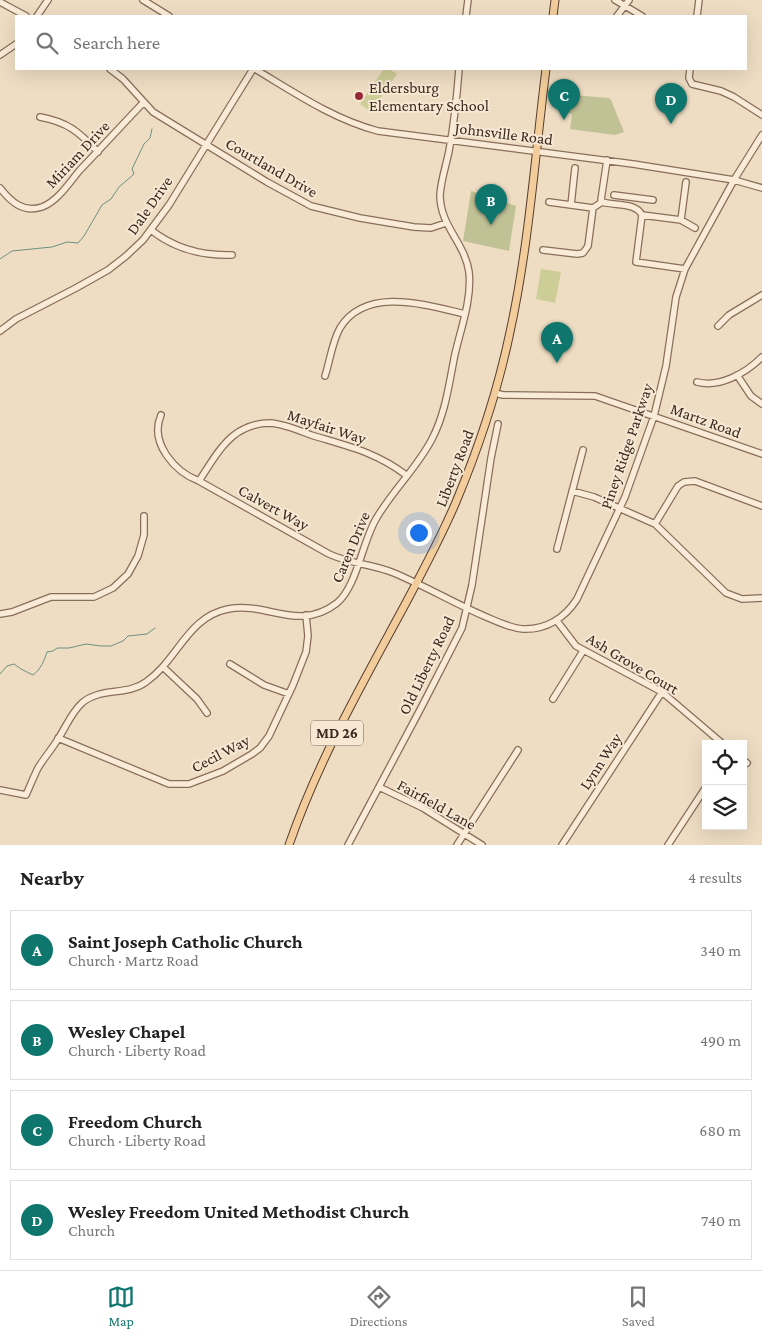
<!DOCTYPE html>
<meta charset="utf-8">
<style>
body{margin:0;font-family:"Crimson Pro",serif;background:#f2f2f2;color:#222}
.controls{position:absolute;right:15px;bottom:15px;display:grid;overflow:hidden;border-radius:0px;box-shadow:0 5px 20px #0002}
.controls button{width:45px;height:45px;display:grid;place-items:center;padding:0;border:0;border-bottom:1px solid #e0e0e0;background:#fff;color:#222;font:25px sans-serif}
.you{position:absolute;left:418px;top:532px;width:18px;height:18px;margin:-12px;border:4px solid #fff;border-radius:50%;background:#1a73e8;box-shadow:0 0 0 8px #1a73e833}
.badge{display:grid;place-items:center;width:32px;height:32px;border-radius:50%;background:#0f766e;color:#fff;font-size:16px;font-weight:700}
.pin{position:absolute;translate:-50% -41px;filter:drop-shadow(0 1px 2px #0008)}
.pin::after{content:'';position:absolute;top:26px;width:18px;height:15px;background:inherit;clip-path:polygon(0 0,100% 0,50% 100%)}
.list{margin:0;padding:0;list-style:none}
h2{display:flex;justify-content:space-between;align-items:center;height:65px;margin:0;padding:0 20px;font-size:21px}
h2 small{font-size:16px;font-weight:400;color:#767676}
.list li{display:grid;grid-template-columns:32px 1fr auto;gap:15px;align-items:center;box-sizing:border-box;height:80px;margin:0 10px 10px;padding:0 10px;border:1px solid #e0e0e0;border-radius:0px}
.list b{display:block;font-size:19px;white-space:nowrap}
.list p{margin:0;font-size:16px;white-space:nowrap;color:#767676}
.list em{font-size:16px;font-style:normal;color:#767676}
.icon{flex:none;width:28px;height:28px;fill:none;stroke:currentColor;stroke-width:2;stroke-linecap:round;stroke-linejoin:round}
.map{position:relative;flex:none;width:762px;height:845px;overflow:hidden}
.search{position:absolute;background:#fff;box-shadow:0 5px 20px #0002;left:15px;right:15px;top:15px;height:55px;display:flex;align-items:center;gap:12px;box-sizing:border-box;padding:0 18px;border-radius:0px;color:#767676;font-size:19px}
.sheet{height:425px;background:#fff}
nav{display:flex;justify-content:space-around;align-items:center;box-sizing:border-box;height:70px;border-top:1px solid #e0e0e0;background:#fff;font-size:14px;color:#767676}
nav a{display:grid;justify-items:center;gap:2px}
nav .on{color:#0f766e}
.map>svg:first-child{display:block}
.green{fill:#cccd97}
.cemetery{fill:#c1c196}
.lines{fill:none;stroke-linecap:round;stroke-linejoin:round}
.stream{stroke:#6c9083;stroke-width:1}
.minor-casing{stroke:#896e5a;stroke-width:8}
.major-casing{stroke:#573c2e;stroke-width:9}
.minor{stroke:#f9ebd7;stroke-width:5.5}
.major{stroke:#f2cd9b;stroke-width:7}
.poi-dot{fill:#982a37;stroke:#f6e8d3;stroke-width:2}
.labels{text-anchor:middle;stroke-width:4;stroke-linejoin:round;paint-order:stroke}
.shield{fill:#f6e8d3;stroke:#726254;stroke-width:1}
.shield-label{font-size:15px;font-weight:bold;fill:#39281e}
.poi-label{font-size:16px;fill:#39281e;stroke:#f6e8d3;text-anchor:start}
.street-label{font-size:16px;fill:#39281e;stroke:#f6e8d3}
</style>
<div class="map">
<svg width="762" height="845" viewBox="0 0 762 845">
<rect width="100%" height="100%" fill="#eeddc3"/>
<path class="green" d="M384,69h5l8,5 -13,18 -11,-8z
M372,86l11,8 -12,18 -11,-8z
M541,269l20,3 -6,31 -19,-4z"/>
<path class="cemetery" d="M562,94l47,4 2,2 13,32 -9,3 -45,-6 2,-15 -12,-2z
M471,191l45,15 -7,45 -46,-10z"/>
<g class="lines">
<path class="stream" d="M0,259l12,-8 40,-4 15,-5 11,1 6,-7 18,-31 9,-6 8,-12 15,-13 -2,-5 12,-25 6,-6 2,-9
M0,674l7,-8 7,-2 7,5 12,6c8,-6 11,-14 14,-23l6,-1 4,-3h12l17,-4 15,2h10l12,-5 5,-5 19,-2 8,-6"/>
<defs>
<path id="minor" d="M143,0l26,16
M615,0l27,16
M0,2l26,14
M37,16l11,-16
M466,16l2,-16
M617,16l12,-16
M697,16l2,-16
M0,55l16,-11
M110,69l13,10 30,33 114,70 44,24 49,12 54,9 17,1 15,-5
M255,69c40,24 78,50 123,62l255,33 101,16 28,8
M690,69l-1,9 3,6 29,7 13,6 28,18
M40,117c28,5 39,15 58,35
M0,188c11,14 23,25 42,19 16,-6 27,-24 38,-37 21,-22 42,-45 63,-67
M614,195l39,5
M549,202l44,6 9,-6
M602,202c13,4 33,0 40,13l-6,47 49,7
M602,202l-1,-2 6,-40
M571,205l4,-37
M642,215l39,5 14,8
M681,220l5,-38
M151,230c24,19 50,26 81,25
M543,250l34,4 6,-1 5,-7 5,-38
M718,326l11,-11 33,-20
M0,331l16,-12 60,-31 32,-18 18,-14 17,-16 26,-35 84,-136
M737,375l14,21 11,8
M325,376c5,-15 7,-34 15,-48 26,-42 86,-23 125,-14
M697,382c23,6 49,-9 65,-25
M495,393l8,2 92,1 167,58
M161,415c-12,28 14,57 38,66l130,73c21,10 44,10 65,19 31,13 60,30 90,43 12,5 25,12 39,13 23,1 42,-11 54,-30l48,-102 29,-81 12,-50 10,-69 9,-28 49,-89 28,-45
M199,481c12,-18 25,-43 45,-52 8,-4 18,-6 26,-6 14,1 28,7 41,12 36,11 65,17 95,40
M572,491l22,6 61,27 71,69 16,6 20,-1
M655,524l23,-38 6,-4 11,-1 67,25
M557,549l26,-99
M0,614l12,-2 39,-15h43l19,-9 15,-14 10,-18 6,-21v-19
M557,621l19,25 86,46 61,52
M230,664l34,21 25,9
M163,667l34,32 10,14
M553,699l30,-48
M58,738l111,46h20l34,-13 29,-17 8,-6 9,-12 24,-51 13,-33 2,-16 -2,-21
M743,760l4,3
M379,787l44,21 59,37
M0,790l26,5c4,-9 8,-19 12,-27 6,-10 14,-19 20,-29 8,-12 13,-26 24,-36 18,-16 45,-7 64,-21 32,-22 41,-65 82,-73 39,-8 70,24 109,-6 20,-17 25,-60 39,-84 16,-28 41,-51 56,-80 14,-27 17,-56 23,-85 6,-26 17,-55 14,-82 -4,-29 -29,-46 -29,-77 1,-15 6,-29 9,-44 5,-27 8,-55 10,-82
M348,845l73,-137 41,-80 10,-43 19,-127 7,-34
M457,845l61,-95
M562,845l100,-153
M668,845l38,-58"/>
<path id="major" d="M553,16l2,-16
M289,845c30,-87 76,-166 119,-246 17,-32 34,-64 48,-97 23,-55 42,-112 54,-170 19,-87 25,-176 36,-263"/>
</defs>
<use href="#minor" class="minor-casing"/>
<use href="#major" class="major-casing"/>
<use href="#minor" class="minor"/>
<use href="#major" class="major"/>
</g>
<circle class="poi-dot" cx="359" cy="96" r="5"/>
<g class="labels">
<rect class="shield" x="311" y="720.5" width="52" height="25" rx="4"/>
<g class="shield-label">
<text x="337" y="738">MD 26</text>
</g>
<g class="poi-label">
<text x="369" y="93">Eldersburg<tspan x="369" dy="18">Elementary School</tspan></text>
</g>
<g class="street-label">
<text transform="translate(504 133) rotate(7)" y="6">Johnsville Road</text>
<text transform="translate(77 154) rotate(-47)" y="6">Miriam Drive</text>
<text transform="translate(272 167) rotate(30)" y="6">Courtland Drive</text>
<text transform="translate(149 205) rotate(-55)" y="6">Dale Drive</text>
<text transform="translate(706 420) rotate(20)" y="6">Martz Road</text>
<text transform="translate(327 426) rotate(18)" y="6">Mayfair Way</text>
<text transform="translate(626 446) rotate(-71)" y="6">Piney Ridge Parkway</text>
<text transform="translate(454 468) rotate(-69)" y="6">Liberty Road</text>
<text transform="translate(274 507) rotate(29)" y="6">Calvert Way</text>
<text transform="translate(350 547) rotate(-67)" y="6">Caren Drive</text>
<text transform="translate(633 663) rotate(31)" y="6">Ash Grove Court</text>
<text transform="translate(426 665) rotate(-64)" y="6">Old Liberty Road</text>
<text transform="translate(220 753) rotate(-28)" y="6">Cecil Way</text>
<text transform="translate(600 761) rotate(-57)" y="6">Lynn Way</text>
<text transform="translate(437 804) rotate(29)" y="6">Fairfield Lane</text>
</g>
</g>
</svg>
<div class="controls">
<button><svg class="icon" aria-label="locate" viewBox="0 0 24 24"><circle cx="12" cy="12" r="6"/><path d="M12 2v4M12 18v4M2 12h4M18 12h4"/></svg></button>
<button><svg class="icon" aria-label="layers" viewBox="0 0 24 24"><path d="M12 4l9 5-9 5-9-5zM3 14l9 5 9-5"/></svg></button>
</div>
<div class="you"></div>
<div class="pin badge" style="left:557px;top:363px">A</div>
<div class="pin badge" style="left:491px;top:225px">B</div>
<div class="pin badge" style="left:564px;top:120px">C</div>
<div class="pin badge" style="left:671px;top:124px">D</div>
<div class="search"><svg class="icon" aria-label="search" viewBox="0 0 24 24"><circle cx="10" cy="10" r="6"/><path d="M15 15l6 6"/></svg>Search here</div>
</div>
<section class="sheet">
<h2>Nearby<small>4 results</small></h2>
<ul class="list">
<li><span class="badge">A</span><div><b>Saint Joseph Catholic Church</b><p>Church · Martz Road</p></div><em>340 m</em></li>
<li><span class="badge">B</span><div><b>Wesley Chapel</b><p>Church · Liberty Road</p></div><em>490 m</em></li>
<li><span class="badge">C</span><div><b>Freedom Church</b><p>Church · Liberty Road</p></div><em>680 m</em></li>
<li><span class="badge">D</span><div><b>Wesley Freedom United Methodist Church</b><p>Church</p></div><em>740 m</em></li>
</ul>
</section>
<nav>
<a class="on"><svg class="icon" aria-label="map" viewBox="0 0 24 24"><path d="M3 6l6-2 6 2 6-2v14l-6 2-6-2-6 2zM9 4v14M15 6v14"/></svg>Map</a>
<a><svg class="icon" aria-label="directions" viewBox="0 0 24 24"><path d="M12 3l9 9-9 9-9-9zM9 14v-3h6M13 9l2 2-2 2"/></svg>Directions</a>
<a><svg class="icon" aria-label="saved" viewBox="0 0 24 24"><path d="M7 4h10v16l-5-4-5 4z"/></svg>Saved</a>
</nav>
